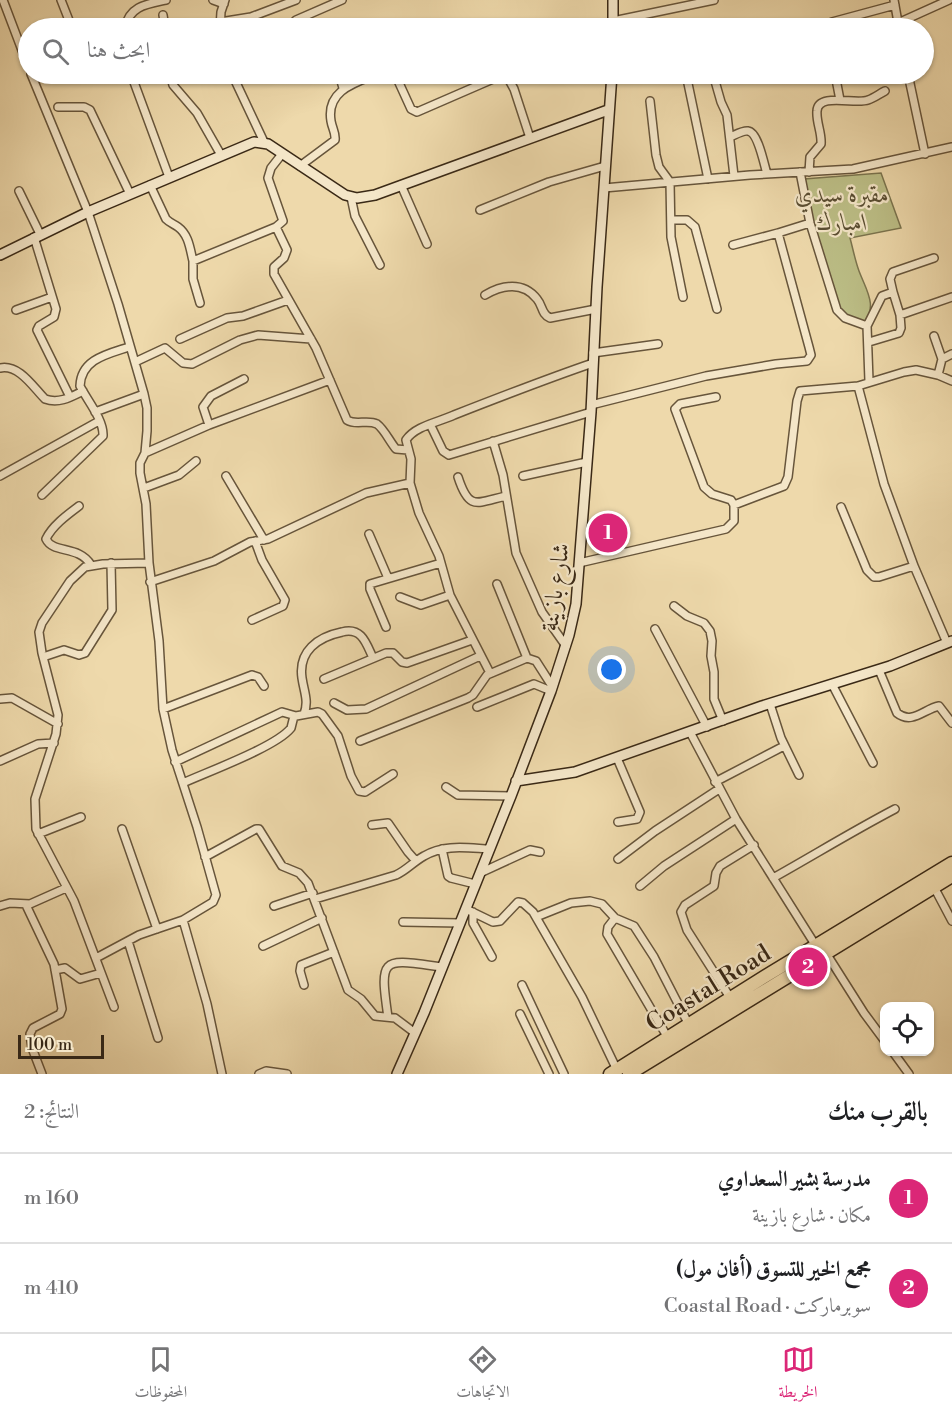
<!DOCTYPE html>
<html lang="ar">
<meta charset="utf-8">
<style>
body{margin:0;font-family:"Libre Bodoni",Amiri,serif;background:#f6f6f6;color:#202124;direction:rtl}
.controls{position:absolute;right:18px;bottom:18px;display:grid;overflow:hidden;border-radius:12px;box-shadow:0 2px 4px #0004}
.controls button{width:54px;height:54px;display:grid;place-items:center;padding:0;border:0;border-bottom:2px solid #e0e0e0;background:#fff;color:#202124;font:30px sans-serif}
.scale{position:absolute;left:18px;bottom:15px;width:86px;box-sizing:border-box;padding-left:6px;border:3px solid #3a2916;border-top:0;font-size:16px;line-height:21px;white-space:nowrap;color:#3a2916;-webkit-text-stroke:4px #f4e6c8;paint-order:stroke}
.you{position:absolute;left:612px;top:670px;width:21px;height:21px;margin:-15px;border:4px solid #fff;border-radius:50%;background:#1a73e8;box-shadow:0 0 0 9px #1a73e833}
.badge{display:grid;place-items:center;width:39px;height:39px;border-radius:50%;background:#db2777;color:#fff;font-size:20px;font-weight:700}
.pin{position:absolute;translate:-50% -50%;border:3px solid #fff;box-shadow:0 2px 6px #0006}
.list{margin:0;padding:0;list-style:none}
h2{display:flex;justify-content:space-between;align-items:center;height:78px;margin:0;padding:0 24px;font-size:26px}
h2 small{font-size:20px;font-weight:400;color:#757577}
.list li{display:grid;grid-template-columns:39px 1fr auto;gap:18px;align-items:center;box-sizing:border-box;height:90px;padding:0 24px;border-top:2px solid #e0e0e0}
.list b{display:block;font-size:22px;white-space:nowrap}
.list p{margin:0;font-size:20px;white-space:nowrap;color:#757577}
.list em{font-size:20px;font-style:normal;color:#757577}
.icon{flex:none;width:33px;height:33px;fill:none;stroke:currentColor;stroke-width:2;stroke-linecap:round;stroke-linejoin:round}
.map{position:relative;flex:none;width:952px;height:1074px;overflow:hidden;direction:ltr}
.search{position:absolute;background:#fff;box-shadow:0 2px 4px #0004;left:18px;right:18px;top:18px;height:66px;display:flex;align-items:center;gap:15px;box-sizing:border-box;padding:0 21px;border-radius:33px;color:#757577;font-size:22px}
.sheet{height:258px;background:#fff}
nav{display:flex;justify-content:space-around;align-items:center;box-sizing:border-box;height:84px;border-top:2px solid #e0e0e0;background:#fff;font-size:16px;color:#757577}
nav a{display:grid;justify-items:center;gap:3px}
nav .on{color:#db2777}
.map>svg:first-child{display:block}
.green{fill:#bcbe86;stroke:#7b744e;stroke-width:1.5}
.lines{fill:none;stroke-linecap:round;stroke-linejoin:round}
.street-casing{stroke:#67553b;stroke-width:10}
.secondary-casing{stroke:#3a2916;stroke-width:12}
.highway-casing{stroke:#3a2916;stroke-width:15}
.street{stroke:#f4e6c8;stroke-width:7}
.secondary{stroke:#f4e6c8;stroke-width:9}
.highway{stroke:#eed9ab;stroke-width:12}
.labels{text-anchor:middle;stroke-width:4.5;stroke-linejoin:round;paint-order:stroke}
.park-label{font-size:24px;font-style:italic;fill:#5a4e32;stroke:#f4e6c8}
.street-label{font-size:24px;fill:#3a2916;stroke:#f4e6c8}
</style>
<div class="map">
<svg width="952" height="1074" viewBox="0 0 952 1074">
<rect width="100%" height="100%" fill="#eed9ab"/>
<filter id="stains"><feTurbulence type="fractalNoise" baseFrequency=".00333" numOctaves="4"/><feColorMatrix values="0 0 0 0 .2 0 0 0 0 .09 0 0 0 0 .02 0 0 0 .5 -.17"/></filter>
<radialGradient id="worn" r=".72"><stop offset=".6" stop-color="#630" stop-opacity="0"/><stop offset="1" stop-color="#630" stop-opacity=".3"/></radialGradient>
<path class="green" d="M881,173l20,55 -51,10c3,11 5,22 9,33 8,21 19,34 4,55l-22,-12 -28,-91 -9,-44z"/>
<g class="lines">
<defs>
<path id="street" d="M3,0l25,66
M61,0l11,28
M213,0l11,4
M894,0l5,28
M163,15l2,13
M613,21l101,-21
M220,22l31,-5 45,-17
M898,23l51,-23
M125,28c4,-22 22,-24 41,-28
M220,28l1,-16 4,-12
M288,28l8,-8 46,-20
M827,28l5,-6 63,-17
M31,74l57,138 30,92 26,90 3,14v23l-2,22 -5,10v10l6,31 3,59 10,78 4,68 9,41 25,77 19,68 -3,7 -30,18 -44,15 -43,23
M131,74l38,103
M170,74l3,11 24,28 24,42
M232,74l32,68
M339,74l4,14
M395,74l16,35 6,3 83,-36 8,2 6,11 16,49
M686,74l22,105
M713,74l8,28 6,13 7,61
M835,74l5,26
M908,74l17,80
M650,101l6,54 3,12 11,15 1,55 12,60
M58,107h26l6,3 40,84
M730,137c5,-2 13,-7 18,-6 10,1 16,33 19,43
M282,154l-11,14 -3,10 15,43 -7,6 11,23 -3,8 -10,9v7l42,74 31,72c9,6 20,-1 30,4 7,5 13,18 19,25l12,1
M300,166l35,-26c1,-7 -3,-12 -4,-19 -5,-30 23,-38 46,-47
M800,172l10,51 27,87 8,8 22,8 2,55
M809,172l1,-15 11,-13c1,-11 -5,-22 -4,-33 1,-19 39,-6 51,-11 6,-2 11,-6 17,-9
M150,185l16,34c4,4 8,5 12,8 11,8 12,22 15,34l83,-34
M401,185l26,59
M604,188l146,-13 103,-6 99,-22
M19,191l21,43
M351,197l4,19 25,49
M480,210l69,-28 56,-16
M671,220h16l8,7 22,82
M34,237l22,72 -2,8 -15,9 -2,4 33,67
M733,245l45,-12
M193,261v18l7,24
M893,292l7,23 52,-18
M485,295c17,-10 38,-14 52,4 6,7 4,15 13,19l46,-9
M16,310l36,-13
M867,326l15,-30 11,-4 -3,-13 3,-7 41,-14
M934,336l8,23 -4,16
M180,339l47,-21 16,-2 45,-16
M869,342l30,-9 2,-5 -1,-13
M593,353l65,-9
M942,359l10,-5
M135,362l30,-14 18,15 9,1 48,-24 18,-5 53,4
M0,368c19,-4 33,19 45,31 14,5 26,-2 38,-8
M858,386l26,98 30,82
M716,397l-36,7 -5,5 29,78 8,7 19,6 3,5
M591,405l115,-29 70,-12 31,-3 4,-6 -2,-8 -31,-114 32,-10
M95,412l49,-18
M430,424l13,27 6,4 142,-43
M209,425l-6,-18 8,-11 33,-17
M493,441l10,34 13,78 26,59 24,34
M145,453l64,-28 121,-45
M0,476l99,-55
M226,476l38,64
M523,476l64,-14
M458,477c11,34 18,26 48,19
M144,488l35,-13 17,-14
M42,495l61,-59c1,-16 -16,-36 -23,-50 1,-27 28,-32 49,-39
M79,506c-12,9 -27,20 -33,33 7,15 33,6 45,26
M841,507l26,63 7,7h5l35,-11 33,77
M369,534l19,44
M579,563l147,-34 8,-8v-16l50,-19 4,-9 9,-76 3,-10 58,-5 46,-14 12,-2 22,5 14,6
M150,582l64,-21 36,-19 18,-3 98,-46 44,-10
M497,584l30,74
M400,597l21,8 29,-10
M674,606l13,10 17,7 6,8 2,10 -1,15 3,16v27l9,22
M252,620l31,-14 2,-6 -23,-40 -7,-19
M386,627l-16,-38v-5l71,-21
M655,629l52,98
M43,657l21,-7 15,5 6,-2 27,-43 -1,-47
M879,670l18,43c15,12 27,-4 42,-7l13,17
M490,673l-40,-78 -11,-39 -20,-43 -9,-30 1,-24 -5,-19c9,-14 33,-18 48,-25 46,-18 92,-36 139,-52
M324,679l62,-26h7l9,9 5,1 65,-23
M832,684l41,79
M0,699l12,-1 46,26
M334,703l13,7 19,-1 114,-53
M770,704l11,34 18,37
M477,707l57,-23 17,7
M163,709l89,-34 6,2 6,9
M304,714c5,-13 0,-22 -2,-36 -4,-27 16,-41 40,-46 20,-5 24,11 31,26
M690,732l46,87 80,127
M360,741l108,-43 5,-3 14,-20 40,-17 9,3 16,25
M617,758l23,54 -3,7 -19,3
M0,761l38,-17 16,-1
M175,762l107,-50 14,4 22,-4 4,2 16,22 13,40 8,15 6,1 28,-18
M715,782l69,-36
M183,783c24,-11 93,-36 108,-55l3,-12
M446,787l12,8 53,1
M372,825l16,-2 20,29 8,9
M122,829l35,100
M38,834l43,-17
M442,849l6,27 3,2 24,6
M205,857l51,-28h3l23,37 17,7 9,10 40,107 13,9 14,17 20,2 20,15
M618,859l37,-28 64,-42
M480,873l50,-23 10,2
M773,878c41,-23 80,-47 122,-69
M640,886l24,-20 72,-47
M934,887l18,34
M315,899l81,-24c11,-5 17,-13 28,-19 20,-12 43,-8 66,-7
M26,905l28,59 8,45 -2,5 -27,14 -3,6 2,14 10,26
M0,906l10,-3 20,1 36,-16
M274,906l39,-13
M466,909l27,13 7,-1 18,-19 5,1 10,9 49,85 35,73
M473,912v11l19,34
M536,917l35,-14 19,-2 12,3 13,14 19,8 20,31 35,68
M615,918l-7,9 -1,7 61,104
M183,920l24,84 15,70
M403,922l57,1
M128,941l30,97
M263,946l59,-28
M826,953l38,60 20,27
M55,970l10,-2 15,11 21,-6
M304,985l-4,-14 1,-6 33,-13
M522,985l42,89
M731,999l-44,-69 -6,-18 4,-7 29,-19 2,-13 4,-7 34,-21
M114,1007l-40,-106 -38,-72 -1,-30 21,-65 2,-19 -16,-62 -3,-21 3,-9 28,-42 15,-14 18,-3 46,-1
M520,1014l29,60
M388,1017c-9,-62 -6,-58 54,-50
M893,1052l16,22
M259,1074l7,-3 21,3"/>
<path id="secondary" d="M613,28v-28
M0,255l88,-43 166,-70 14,2 77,51 12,3 18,-3 233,-85
M516,781l59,-9 187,-66 128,-40 62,-25
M397,1074l27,-61 87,-217 40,-105 18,-56 7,-31 15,-192 6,-125 15,-213"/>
<path id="highway" d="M610,1074l154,-97 188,-114
M629,1074l323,-198"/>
</defs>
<use href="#street" class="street-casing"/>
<use href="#secondary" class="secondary-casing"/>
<use href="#highway" class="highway-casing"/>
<use href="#street" class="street"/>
<use href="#secondary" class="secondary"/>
<use href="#highway" class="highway"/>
</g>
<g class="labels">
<g class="park-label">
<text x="842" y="202">مقبرة سيدي<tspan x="842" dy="28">امبارك</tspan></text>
</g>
<g class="street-label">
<text transform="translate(555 587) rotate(-82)" y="8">شارع بازينة</text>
<text transform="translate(708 988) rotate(-32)" y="8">Coastal Road</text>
</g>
</g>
<rect width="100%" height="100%" filter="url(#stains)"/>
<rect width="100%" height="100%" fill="url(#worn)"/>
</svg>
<div class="controls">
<button><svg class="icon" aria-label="locate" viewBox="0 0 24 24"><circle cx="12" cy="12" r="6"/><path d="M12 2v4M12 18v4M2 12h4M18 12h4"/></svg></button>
</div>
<div class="scale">100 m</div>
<div class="you"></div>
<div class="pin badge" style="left:608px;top:533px">1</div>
<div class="pin badge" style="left:808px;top:967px">2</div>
<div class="search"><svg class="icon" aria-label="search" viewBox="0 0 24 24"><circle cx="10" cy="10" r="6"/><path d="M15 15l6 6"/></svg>ابحث هنا</div>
</div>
<section class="sheet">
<h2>بالقرب منك<small>النتائج: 2</small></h2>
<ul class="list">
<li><span class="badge">1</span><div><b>مدرسة بشير السعداوي</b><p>مكان · شارع بازينة</p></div><em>160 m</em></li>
<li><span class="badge">2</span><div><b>مجمع الخير للتسوق (أفان مول)</b><p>سوبرماركت · Coastal Road</p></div><em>410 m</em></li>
</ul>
</section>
<nav>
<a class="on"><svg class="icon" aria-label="map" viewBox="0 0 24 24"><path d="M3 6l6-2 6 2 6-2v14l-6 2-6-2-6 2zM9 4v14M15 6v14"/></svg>الخريطة</a>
<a><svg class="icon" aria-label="directions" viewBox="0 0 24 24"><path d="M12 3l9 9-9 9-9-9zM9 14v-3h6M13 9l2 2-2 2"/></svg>الاتجاهات</a>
<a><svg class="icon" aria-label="saved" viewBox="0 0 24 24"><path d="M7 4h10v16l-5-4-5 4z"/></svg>المحفوظات</a>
</nav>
